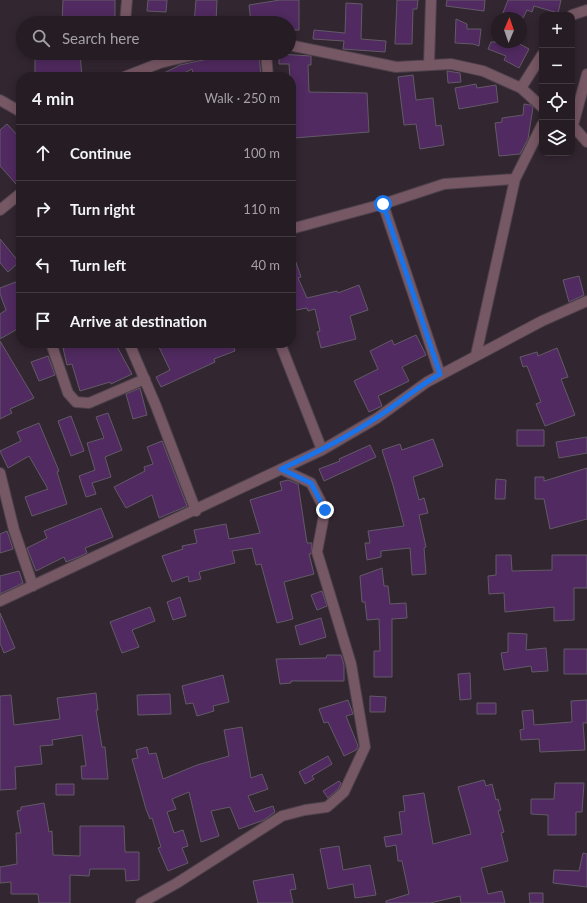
<!DOCTYPE html>
<meta charset="utf-8">
<style>
body{margin:0;font-family:Lato,sans-serif;background:#322931;color:#f1f3f6}
.controls{position:absolute;right:12px;top:12px;display:grid;overflow:hidden;border-radius:8px;box-shadow:0 2px 10px #0003}
.controls button{width:36px;height:36px;display:grid;place-items:center;padding:0;border:0;border-bottom:1px solid #423a41;background:#261c24;color:#f1f3f6;font:20px sans-serif}
.compass{position:absolute;left:491px;top:12px;width:36px;height:36px;border-radius:50%;background:#261c24;box-shadow:0 2px 10px #0003;rotate:2deg}
.stop{position:absolute;width:12px;height:12px;margin:-9px;border:3px solid #1a73e8;border-radius:50%;background:#fff}
.stop.end{background:#1a73e8;border-color:#fff;box-shadow:0 1px 4px #0008}
.list{margin:0;padding:0;list-style:none}
h2{display:flex;justify-content:space-between;align-items:center;height:52px;margin:0;padding:0 16px;font-size:17px}
h2 small{font-size:13px;font-weight:400;color:#a4a1a6}
.list li{display:grid;grid-template-columns:26px 1fr auto;gap:12px;align-items:center;box-sizing:border-box;height:56px;padding:0 16px;border-top:1px solid #423a41}
.list b{display:block;font-size:15px;white-space:nowrap}
.list em{font-size:13px;font-style:normal;color:#a4a1a6}
.icon{flex:none;width:22px;height:22px;fill:none;stroke:currentColor;stroke-width:2;stroke-linecap:round;stroke-linejoin:round}
.map{position:relative;flex:none;width:587px;height:903px;overflow:hidden}
.search{position:absolute;background:#261c24;box-shadow:0 2px 10px #0003;left:16px;top:16px;width:280px;height:44px;display:flex;align-items:center;gap:10px;box-sizing:border-box;padding:0 14px;border-radius:22px;color:#a4a1a6;font-size:15px}
.panel{position:absolute;background:#261c24;box-shadow:0 2px 10px #0003;left:16px;top:72px;width:280px;height:276px;border-radius:16px}
.map>svg:first-child{display:block}
.building{fill:#502a60;stroke:#635a67}
.lines{fill:none;stroke-linecap:round;stroke-linejoin:round}
.minor-casing{stroke:#4d414b;stroke-width:12}
.minor{stroke:#765764;stroke-width:10}
.route{stroke:#1a73e8;stroke-width:5}
</style>
<div class="map">
<svg width="587" height="903" viewBox="0 0 587 903">
<rect width="100%" height="100%" fill="#322630"/>
<path class="building" d="M63,0h52v23h-53z
M148,0h19l-1,12 -19,-1z
M196,0h21l-1,23h-22z
M280,0h19v30h-10v-7h-38l-2,-18z
M397,0h21l-1,9h-4l-1,35h-17z
M447,0h38l-1,11 -38,-5z
M508,0h53l-3,13 -24,-7 -2,6 -5,-2 -4,8h-22z
M346,3l16,1 -1,35 25,2 -1,11 -42,-3 1,-8 -31,-2 1,-9 31,3z
M456,19l11,5v5h14l-2,17 -6,-2 -18,-1z
M491,42h25l13,7 -10,19 -15,-8 2,-4 -18,-7z
M64,53h16l2,24h-47v-23z
M235,53l2,5 22,-5 2,24h-67l-2,-8 -15,8h-21l24,-12z
M279,54l32,2v9h-3l1,27 58,1 2,39 -75,6 -5,-74h-10z
M447,71l13,2 1,9 -13,1z
M413,75l3,25 17,-2 3,28 5,-1 3,20 -24,4 -4,-25 -12,1 -6,-48z
M476,84l1,4 19,-3 2,17 -39,7 -4,-21z
M524,104l6,1 3,2 -5,32 -8,15 -21,2 -4,-33 7,-1v-4l21,-3z
M7,124l14,15v40l-5,5 -16,-18v-36z
M0,239l19,23 -11,10 -8,-9z
M292,251l9,26 -3,1 9,20 30,-7 1,2 21,-8 9,25 -18,6 6,23 -35,9 -4,-16 3,-1 -5,-22 -7,2 -1,-3 -16,3z
M579,276l5,19 -15,7 -6,-22z
M21,280v47l-21,12v-25l6,-4 -6,-16v-6z
M416,335l10,20 -24,12 7,14 -31,15 4,10 -13,6 -15,-31 24,-12 -8,-18 22,-11 2,5z
M0,341l34,57 -24,11 2,4 -12,6z
M66,343h49l17,31 -21,10 -1,-2 -30,9 -8,-27 -5,1 -4,-17 5,-1z
M157,343h75l3,8 -21,8 1,3 -54,25 -5,-10 14,-7z
M557,348l11,29 -7,2 14,36 -30,11 -9,-22 5,-2 -14,-36 -4,1 -3,-10 17,-5 1,4z
M48,356l7,19 -16,6 -8,-19z
M140,388l7,27 -14,4 -7,-25z
M108,413l14,37 -17,7 6,20 -19,6 4,11 -10,3 -7,-21 16,-6 -8,-27 17,-5 -8,-21z
M71,416l13,35 -13,5 -13,-35z
M39,423l20,48 -2,1 10,32 -35,12 -7,-19 23,-8 -19,-33 -21,12 -8,-17 21,-10 -4,-9z
M517,430h27v16h-27z
M587,437v16l-28,5 -3,-16z
M433,439l10,27 -30,11 6,23 5,-2 4,15 -9,2 7,32 -2,1 2,26 -14,1 -2,-27 -29,3v6l-14,3 -2,-17h5l-2,-12 36,-5 -11,-41 -11,-35 18,-6 2,6z
M162,441l25,65 -28,12 -7,-23 -26,13 -12,-21 31,-16 -1,-4 9,-3 -6,-17z
M370,445l6,12 -52,24 -5,-12 21,-8 -1,-2z
M587,468v51l-37,10 -6,-30h-9v-22h9v4z
M496,479l10,1 -1,19h-10z
M288,480l10,4 9,59h5l-1,11h-2l5,20 -30,8 9,37 -16,4 -16,-59 -5,1 -4,-17 -20,3 3,12 -36,9 2,7 -12,3 -1,-6 -16,6 -10,-26 21,-7 -1,-3 15,-3 -3,-13 32,-6 3,15 31,-6 -10,-33 32,-10 -2,-8z
M101,508l12,29 -28,11 2,5 -6,3 -15,6 -2,-5 -28,14 -9,-23 20,-10 -3,-7z
M7,531l6,18 -13,4v-19z
M496,555h15l1,16 40,-1v-15h35v33h-13v32l-20,1v-14l-49,5 -1,-19 -15,1 -1,-18 8,-1z
M382,568l2,18h4l2,18 16,-1 1,15 -15,1v58h-18v-26h6l-1,-32 -12,1 -2,-18h-3l-2,-26z
M19,571l4,12 -23,11v-18z
M322,591l5,15 -10,4 -6,-15z
M180,597l6,19 -13,4 -6,-18z
M150,607l5,14 -23,9 7,17 -17,6 -12,-31z
M0,613l15,35 -11,5 -4,-10z
M321,618l5,19 -26,8 -5,-19z
M508,633l19,1 -1,16 20,-2 2,23 -16,1 -1,-6 -27,4 -3,-17 7,-1z
M564,649h23v25h-23z
M327,655h14l3,10v16h-53v2l-11,1 -4,-25 50,-1z
M470,673l1,26 -11,1 -2,-26z
M223,675l6,27 -16,4 1,5 -17,5 -4,-13 -7,1 -4,-18z
M96,693l2,17h-2l6,37h3l3,32h-26l-1,-13h5l-4,-31 -30,5 1,5 -13,1 2,18 -27,3 1,22 -16,1v-94l11,-1 3,30 46,-6 -3,-21z
M170,694l1,20 -33,1 -1,-20z
M370,696l16,1 -1,15h-15z
M348,700l5,14 -7,2 12,30 -2,4 -12,6 -16,-34 -4,1 -5,-14z
M587,700v23h-4l2,27 -45,2 -1,-13 -18,1 -1,-10 4,-1 -2,-18 11,-1 1,15 38,-3 -1,-21z
M477,703h19v11h-19z
M242,727l9,51 11,-4 6,15 -20,7 7,16 18,-6 2,6 -11,8 -25,9 -9,-22 -19,4 8,25 -18,6 -12,-50 -17,7 4,10 -9,3 7,21 9,-3 5,16 -6,2 6,15 -20,8 -10,-23 3,-1 -9,-29 -2,1 -4,-10 -14,-50 6,-1 -2,-8 11,-3 2,7 7,-1 7,26 34,-14 32,-9 -5,-26z
M328,756l4,8 -20,12 2,3 -9,5 -6,-12z
M484,780l2,6 6,-2 4,16 2,-1 3,11 -3,1 6,21 -3,1 7,28 -27,7 7,26 14,-3 3,12h-44l-1,-7 -30,7h-44v-2l23,-7 -7,-33h-4l-2,-16 -10,2 -2,-10 18,-3 -3,-22 6,-1 -2,-15 21,-3 9,51 38,-10 -13,-47z
M339,781l2,2 -2,5 -11,10 -5,-7z
M555,783h29l-2,29h-6v23h-28v-20l-17,-1v-15h23z
M56,784h18v11h-18z
M44,803l5,29 3,-1 1,24 27,1v-30h44l1,26h14v28l-13,1 -1,-12h-35l-1,7 -19,-1v28h-31l-1,-9h-27v-12l-11,1v-16l17,-3 -1,-31h5l-4,-22 4,-1v-3z
M339,846l4,24 27,-5 6,30 -21,3 -2,-14 -25,5 -8,-40z
M583,853l4,1v33l-34,-4 1,-13 25,1z
M293,874l3,15 -6,1 3,13h-35l-5,-22z
M529,893h14v10h-13z"/>
<g class="lines">
<defs>
<path id="minor" d="M572,15l15,-5
M125,23l2,-23
M289,45l107,22 55,-3 32,7 38,17 21,19
M266,53l2,24
M429,65l2,-65
M124,77l36,-14 42,-10
M521,88l21,-33
M0,100l21,12
M572,125l15,17
M573,125l14,-51
M383,204l57,170
M0,210l21,-17
M291,229l92,-25 61,-20 71,-5
M51,343l17,50 8,9 13,1 56,-24
M129,343l27,63 40,105
M280,343l42,107
M476,355l39,-176 27,-54
M0,473l14,57 19,56
M0,601l322,-151 55,-32 50,-36 115,-61 45,-20
M141,903l36,-20 105,-67 23,-6 22,-3 17,-15 21,-45 -14,-83 -34,-112 8,-42 -14,-27 -30,-14"/>
</defs>
<use href="#minor" class="minor-casing"/>
<use href="#minor" class="minor"/>
</g>
<g class="lines">
<path class="route" d="M325,510l-14,-27 -30,-14c33,-15 65,-31 95,-51 22,-14 41,-31 64,-44l-57,-170"/>
</g>
</svg>
<div class="controls">
<button>+</button>
<button>−</button>
<button><svg class="icon" aria-label="locate" viewBox="0 0 24 24"><circle cx="12" cy="12" r="6"/><path d="M12 2v4M12 18v4M2 12h4M18 12h4"/></svg></button>
<button><svg class="icon" aria-label="layers" viewBox="0 0 24 24"><path d="M12 4l9 5-9 5-9-5zM3 14l9 5 9-5"/></svg></button>
</div>
<svg class="compass" viewBox="-18 -18 36 36"><path d="M0-13l5 13h-10z" fill="#e53935"/><path d="M0 13l5-13h-10z" fill="#a4a1a6"/></svg>
<div class="stop" style="left:383px;top:204px"></div>
<div class="stop end" style="left:325px;top:510px"></div>
<div class="search"><svg class="icon" aria-label="search" viewBox="0 0 24 24"><circle cx="10" cy="10" r="6"/><path d="M15 15l6 6"/></svg>Search here</div>
<section class="panel">
<h2>4 min<small>Walk · 250 m</small></h2>
<ul class="list">
<li><svg class="icon" aria-label="ahead" viewBox="0 0 24 24"><path d="M12 20V5M6 11l6-6 6 6"/></svg><div><b>Continue</b></div><em>100 m</em></li>
<li><svg class="icon" aria-label="right" viewBox="0 0 24 24"><path d="M7 20v-9h11M14 6l5 5-5 5"/></svg><div><b>Turn right</b></div><em>110 m</em></li>
<li><svg class="icon" aria-label="left" viewBox="0 0 24 24"><path d="M17 20v-9H6M10 6l-5 5 5 5"/></svg><div><b>Turn left</b></div><em>40 m</em></li>
<li><svg class="icon" aria-label="arrive" viewBox="0 0 24 24"><path d="M6 21V4h12l-3 4 3 4H6"/></svg><div><b>Arrive at destination</b></div></li>
</ul>
</section>
</div>
